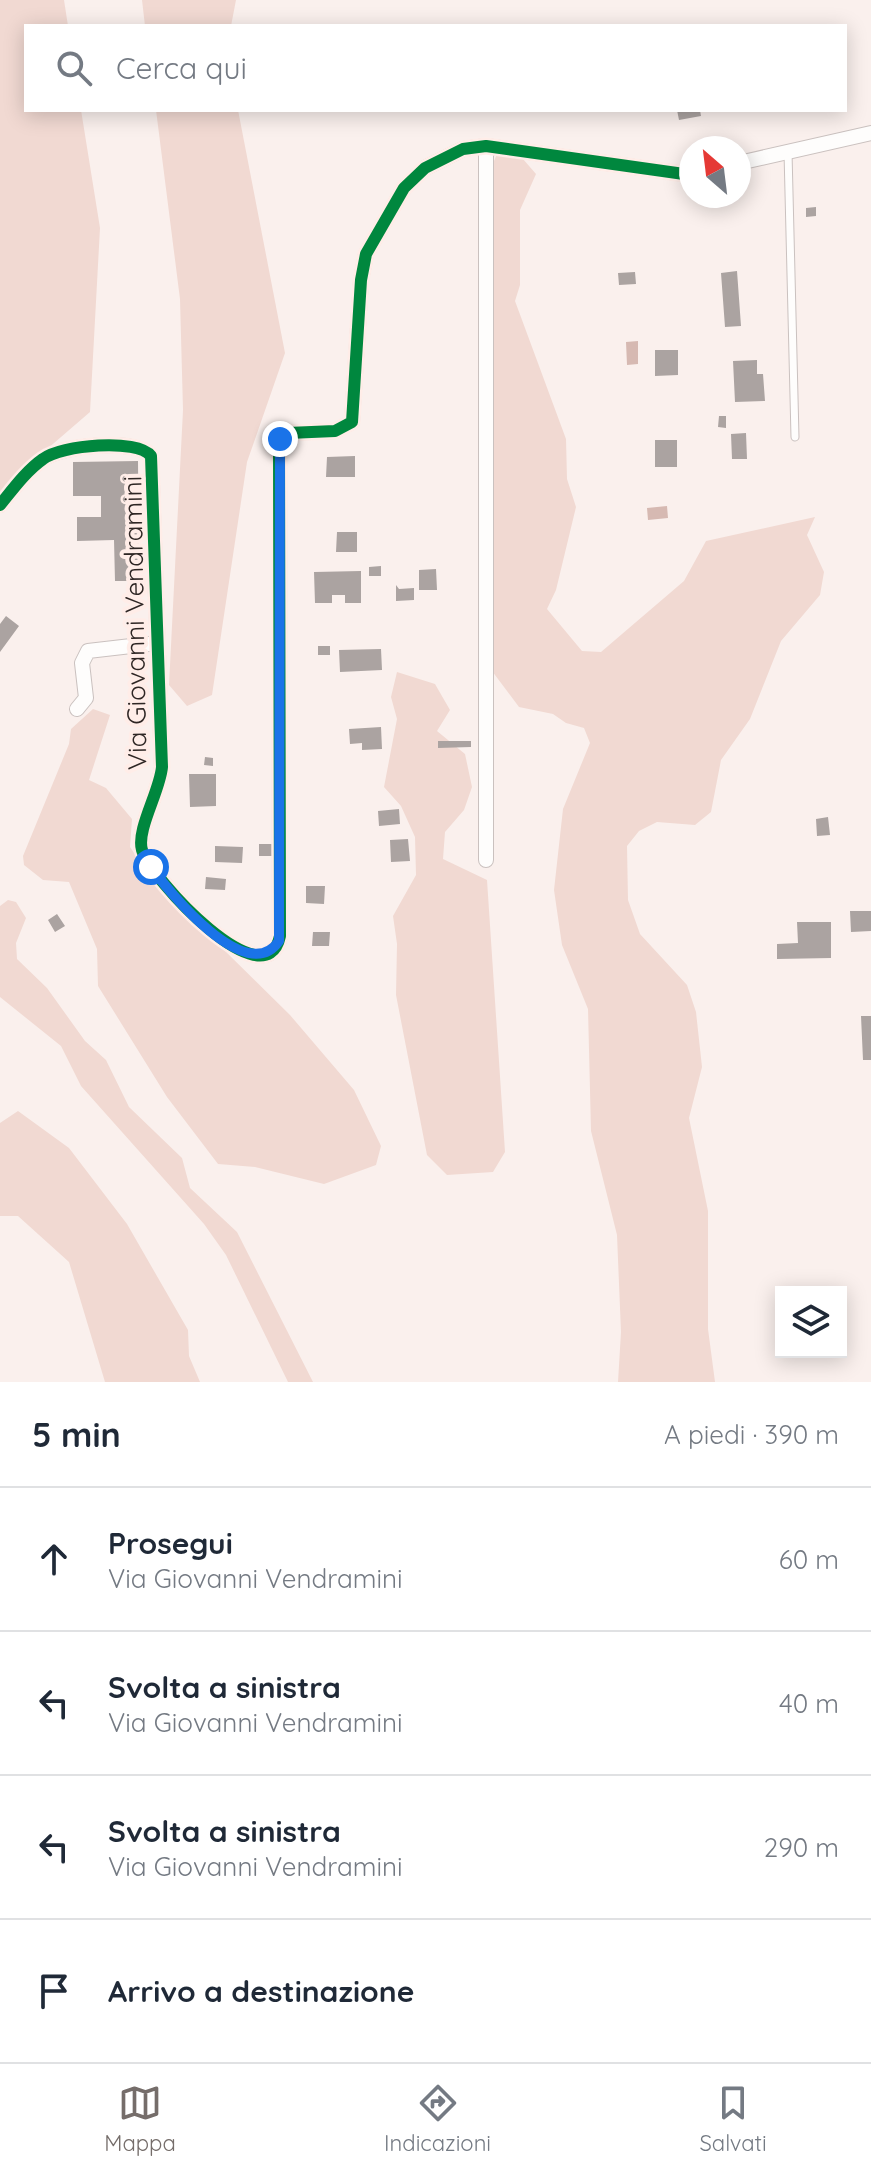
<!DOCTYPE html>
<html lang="it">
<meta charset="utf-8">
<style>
body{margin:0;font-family:Quicksand,sans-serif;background:#f6f6f7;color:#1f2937}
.controls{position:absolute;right:24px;bottom:24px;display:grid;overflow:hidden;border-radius:0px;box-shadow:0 4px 20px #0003}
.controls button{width:72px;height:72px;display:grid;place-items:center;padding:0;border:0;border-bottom:2px solid #e0e1e3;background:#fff;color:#1f2937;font:40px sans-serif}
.compass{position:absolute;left:679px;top:136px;width:72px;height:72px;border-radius:50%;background:#fff;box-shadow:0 4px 20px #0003;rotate:332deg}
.stop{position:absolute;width:24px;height:24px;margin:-18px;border:6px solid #1a73e8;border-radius:50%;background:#fff}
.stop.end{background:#1a73e8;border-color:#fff;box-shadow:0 2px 8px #0008}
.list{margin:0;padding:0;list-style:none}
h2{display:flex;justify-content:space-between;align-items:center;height:104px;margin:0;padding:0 32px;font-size:34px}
h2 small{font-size:26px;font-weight:400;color:#747a83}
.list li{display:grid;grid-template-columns:52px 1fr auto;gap:24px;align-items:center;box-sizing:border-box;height:144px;padding:0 32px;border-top:2px solid #e0e1e3}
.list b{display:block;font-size:30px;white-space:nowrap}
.list p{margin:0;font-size:26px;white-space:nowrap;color:#747a83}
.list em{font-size:26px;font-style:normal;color:#747a83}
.icon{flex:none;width:44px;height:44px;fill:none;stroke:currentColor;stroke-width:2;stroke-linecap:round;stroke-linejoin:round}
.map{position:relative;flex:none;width:871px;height:1382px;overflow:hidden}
.search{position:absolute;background:#fff;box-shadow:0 4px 20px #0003;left:24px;right:24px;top:24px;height:88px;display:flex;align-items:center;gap:20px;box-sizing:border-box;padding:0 28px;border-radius:0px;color:#747a83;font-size:30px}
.sheet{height:680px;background:#fff}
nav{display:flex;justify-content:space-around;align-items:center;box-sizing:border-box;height:112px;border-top:2px solid #e0e1e3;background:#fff;font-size:22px;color:#747a83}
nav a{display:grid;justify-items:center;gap:4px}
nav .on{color:#756d6a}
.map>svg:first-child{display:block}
.green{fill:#f1d9d2}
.water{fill:#d6b9b2}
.building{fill:#aba3a1}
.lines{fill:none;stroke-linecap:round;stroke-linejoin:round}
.lane-casing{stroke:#cac1bf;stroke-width:9}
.street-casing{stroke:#cac1bf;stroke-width:16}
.lane{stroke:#fefdfc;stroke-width:7}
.street{stroke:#fefdfc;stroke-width:14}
.cycleway-casing{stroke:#ffede8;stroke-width:17}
.cycleway{stroke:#00873e;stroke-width:12}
.route{stroke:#1a73e8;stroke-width:10}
.labels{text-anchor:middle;stroke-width:8;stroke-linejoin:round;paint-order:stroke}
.street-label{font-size:26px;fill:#2e2624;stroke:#ffede8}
</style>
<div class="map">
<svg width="871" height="1382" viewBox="0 0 871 1382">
<rect width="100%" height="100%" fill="#faf0ed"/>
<path class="green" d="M0,0h64l4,26h-42v84h55l19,118 -10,184 -73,63 -17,22z
M142,0h94l-5,26h-86z
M156,110h82l47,243 -38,109 -35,233 -25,11 -18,-21 14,-275 -3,-111z
M497,154l26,5 13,15 -16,36v75l-5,16 51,138 1,40 9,28 -20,83 -9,19 35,42 19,1 83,-71 22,-40 109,-24 -8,18 17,37 -4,23 -39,46 -31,78 -29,41 -10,52 -16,13 -38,-3 -18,9 -12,15 1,54 12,34 47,51 9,27 6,55 -13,51 19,93v118l7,53h-97l3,-50 -4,-97 -26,-104 -3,-122 -26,-64 -8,-55 9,-81 27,-66 -6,-15 -18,-5 -13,-9 -34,-7 -27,-36 2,-510z
M397,672l38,12 15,26 -13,21 28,23 7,33 -8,23 -19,22 -2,27 44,21 18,272 -12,20 -46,3 -20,-20 -31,-160 1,-51 -4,-28 23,-41 -1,-38 -14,-31 -17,-19 13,-68 -6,-22z
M93,709l17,6 -21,65 17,8 26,31 -2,28 22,32 138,136 64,75 27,56 -5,19 -52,19 -69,-17 -37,-3 -51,-67 -69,-111 -1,-37 -28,-67 -26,-2 -19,-15 -1,-9 46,-112 2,-15z
M8,900l8,2 10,16 -10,25 1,16 30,29 38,53 21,19 23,47 53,51 8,30 47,44 76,150h-25l-62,-127 -22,-31 -123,-138 -20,-40 -61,-49v-91z
M18,1111l51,37 58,76 61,106 1,26 11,26h-95l-36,-120 -51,-46h-18v-93z"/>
<path class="water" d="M638,341v23l-11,1 -1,-23z
M667,506l1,12 -20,2 -1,-12z"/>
<path class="building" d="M677,110h23l1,6 -22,4z
M816,207v9l-10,1v-9z
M737,271l4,55 -16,1 -4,-54z
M635,272l1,12 -17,1 -1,-12z
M655,350h23v25l-23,1z
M757,360v14h6l2,27 -30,1 -2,-41z
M719,416h7v12l-8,-1z
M746,433l1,26h-15l-1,-25z
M655,440h22v27h-22z
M355,456v21h-29l1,-20z
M138,461l1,120h-24l-1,-41 -37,1v-24h24v-21h-28v-34z
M337,532h20v20h-21z
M381,566v10h-12v-9z
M436,569l1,21h-18v-20z
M361,571v32h-16v-8h-13v8h-17l-1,-31z
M396,585l3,4 15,-1v12l-18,1z
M6,616l13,10 -19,26v-28z
M318,646h12v9h-12z
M381,649l1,21 -42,2 -1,-22z
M381,727l1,22 -20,1v-7l-12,1 -1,-15z
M438,741h33v6l-33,1z
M205,757l8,1v8l-9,-1z
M189,774h27v32l-26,1z
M399,809l1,15 -21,2 -1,-15z
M828,817l2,18 -13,1 -1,-17z
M408,839l2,22 -19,1 -1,-22z
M259,844h14v12h-14z
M215,846l28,1 -1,16 -27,-1z
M206,877l20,2 -1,11 -20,-1z
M306,886h19l-1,18 -18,-1z
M850,911h21v20l-20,1z
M57,914l8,12 -10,6 -7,-12z
M797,922h34v36l-54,1v-15l21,-1z
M313,932h17l-1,14h-17z
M861,1016h10v44h-8z"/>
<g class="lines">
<defs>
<path id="lane" d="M788,152l7,285"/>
<path id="street" d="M739,163l132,-30
M0,505c13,-16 26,-34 43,-46 18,-14 94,-21 108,-3l11,311c-2,24 -26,63 -20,83 8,28 124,153 138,86l-1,-492 9,-11 47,-2 17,-9 9,-142 5,-26 38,-66 21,-20 38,-19 23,-3 205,29
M77,709l9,-11 -4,-35 6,-12 69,-8
M486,860v-714"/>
</defs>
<use href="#lane" class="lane-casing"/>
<use href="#street" class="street-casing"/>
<use href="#lane" class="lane"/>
<use href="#street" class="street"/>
<defs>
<path id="cycleway" d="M0,505c13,-16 26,-34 43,-46 18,-14 94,-21 108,-3l11,311c-2,24 -26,63 -20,83 8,28 124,153 138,86l-1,-492 9,-11 47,-2 17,-9 9,-142 5,-26 38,-66 21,-20 38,-19 23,-3 205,29"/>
</defs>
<use href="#cycleway" class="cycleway-casing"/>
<use href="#cycleway" class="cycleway"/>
</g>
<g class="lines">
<path class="route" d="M151,867c18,25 96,121 128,74l1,-502"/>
</g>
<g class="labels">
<g class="street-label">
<text transform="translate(135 623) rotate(-91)" y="9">Via Giovanni Vendramini</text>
</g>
</g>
</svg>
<div class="controls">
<button><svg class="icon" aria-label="layers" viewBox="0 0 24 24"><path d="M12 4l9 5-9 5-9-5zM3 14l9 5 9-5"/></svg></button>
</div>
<svg class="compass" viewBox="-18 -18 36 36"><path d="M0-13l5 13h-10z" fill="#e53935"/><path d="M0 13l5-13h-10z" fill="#747a83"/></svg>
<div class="stop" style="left:151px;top:867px"></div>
<div class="stop end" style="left:280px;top:439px"></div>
<div class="search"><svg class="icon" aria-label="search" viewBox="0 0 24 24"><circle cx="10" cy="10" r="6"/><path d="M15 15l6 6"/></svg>Cerca qui</div>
</div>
<section class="sheet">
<h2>5 min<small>A piedi · 390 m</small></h2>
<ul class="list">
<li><svg class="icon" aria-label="ahead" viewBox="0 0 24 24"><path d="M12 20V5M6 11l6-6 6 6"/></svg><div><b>Prosegui</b><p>Via Giovanni Vendramini</p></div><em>60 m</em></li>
<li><svg class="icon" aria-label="left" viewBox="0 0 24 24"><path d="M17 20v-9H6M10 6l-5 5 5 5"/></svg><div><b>Svolta a sinistra</b><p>Via Giovanni Vendramini</p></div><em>40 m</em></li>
<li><svg class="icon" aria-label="left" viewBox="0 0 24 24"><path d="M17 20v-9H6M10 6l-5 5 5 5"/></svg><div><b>Svolta a sinistra</b><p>Via Giovanni Vendramini</p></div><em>290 m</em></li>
<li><svg class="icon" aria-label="arrive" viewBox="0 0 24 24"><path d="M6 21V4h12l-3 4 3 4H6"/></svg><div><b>Arrivo a destinazione</b></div></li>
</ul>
</section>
<nav>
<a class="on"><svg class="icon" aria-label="map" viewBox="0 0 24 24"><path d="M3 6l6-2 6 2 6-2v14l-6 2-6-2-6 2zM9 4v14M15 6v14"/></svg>Mappa</a>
<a><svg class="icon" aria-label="directions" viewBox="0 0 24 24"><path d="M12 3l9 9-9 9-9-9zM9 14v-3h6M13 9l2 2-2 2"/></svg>Indicazioni</a>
<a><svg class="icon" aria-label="saved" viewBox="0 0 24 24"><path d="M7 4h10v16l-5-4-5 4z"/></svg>Salvati</a>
</nav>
